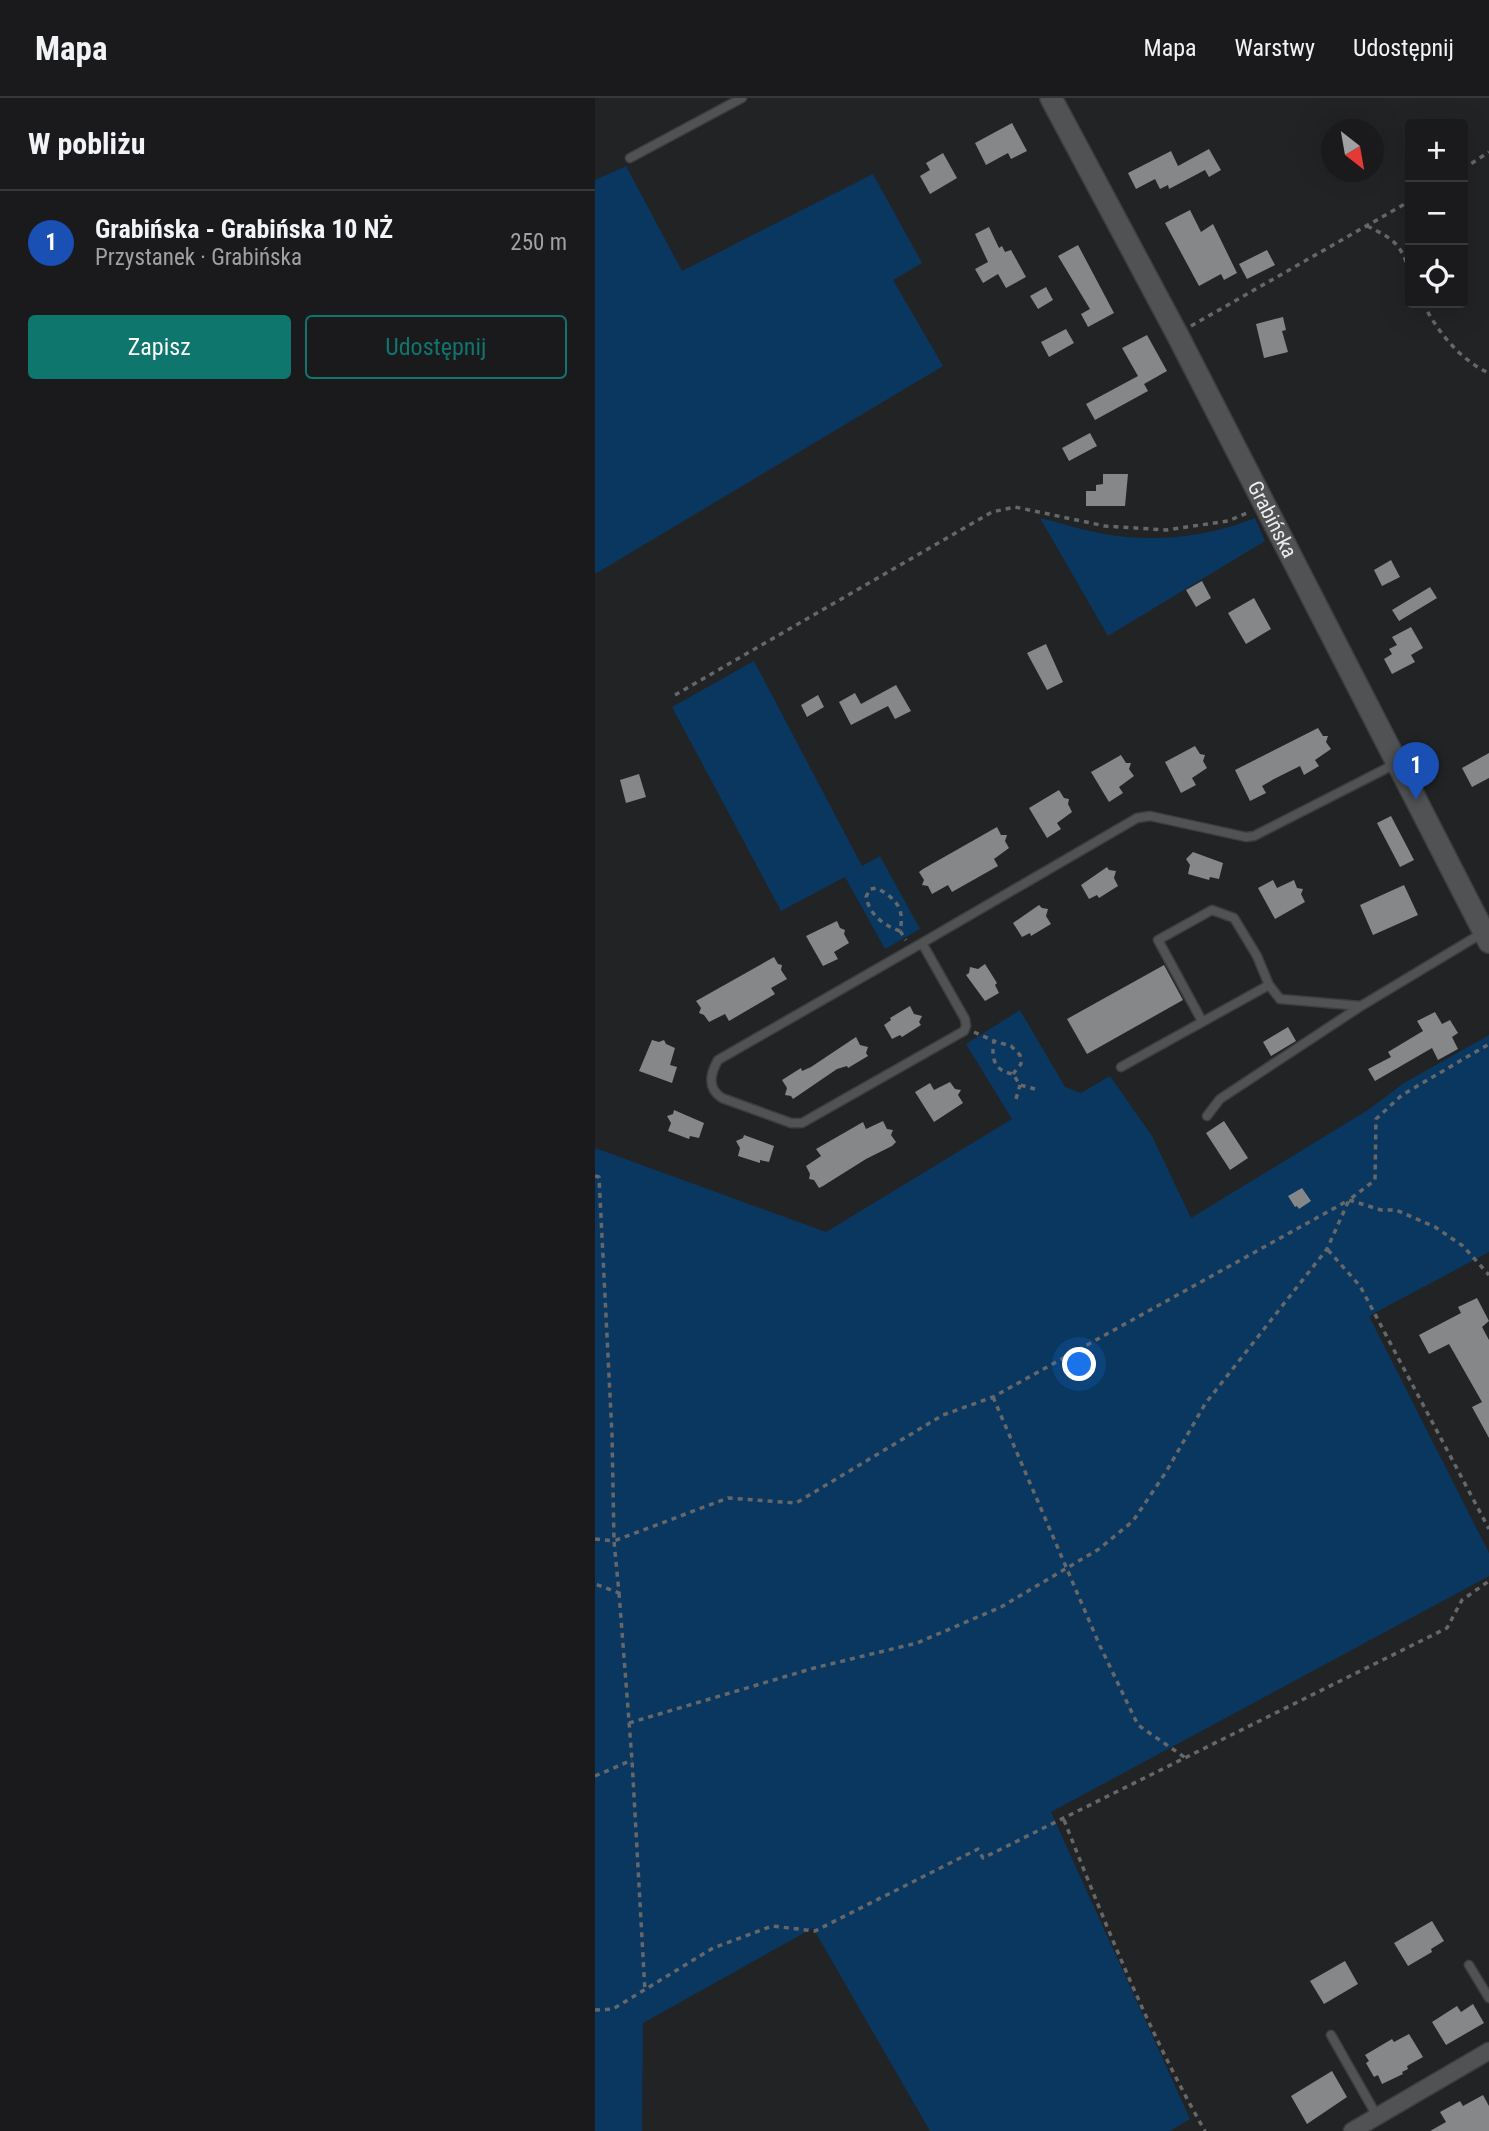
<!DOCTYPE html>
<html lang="pl">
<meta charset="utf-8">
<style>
body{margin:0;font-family:"Roboto Condensed",sans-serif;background:#232325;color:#f1f3f6}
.controls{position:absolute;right:21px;top:21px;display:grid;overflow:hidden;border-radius:7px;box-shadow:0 7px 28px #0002}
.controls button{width:63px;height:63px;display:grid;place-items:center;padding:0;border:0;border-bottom:2px solid #38383b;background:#1a1a1c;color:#f1f3f6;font:35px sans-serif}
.compass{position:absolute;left:726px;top:21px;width:63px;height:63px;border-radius:50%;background:#1a1a1c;box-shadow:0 7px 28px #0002;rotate:149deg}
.you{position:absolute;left:485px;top:1267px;width:24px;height:24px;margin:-18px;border:5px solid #fff;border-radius:50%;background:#1a73e8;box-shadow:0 0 0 10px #1a73e833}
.badge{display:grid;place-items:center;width:46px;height:46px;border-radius:50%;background:#0f766e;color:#fff;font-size:23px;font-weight:700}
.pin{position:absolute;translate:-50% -58px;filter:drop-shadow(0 2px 4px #0008)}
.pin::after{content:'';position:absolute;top:37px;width:24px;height:21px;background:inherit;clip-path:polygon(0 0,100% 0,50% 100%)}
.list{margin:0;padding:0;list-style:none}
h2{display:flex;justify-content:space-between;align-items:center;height:91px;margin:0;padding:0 28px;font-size:30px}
h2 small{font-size:23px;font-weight:400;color:#9fa1a3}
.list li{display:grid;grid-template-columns:46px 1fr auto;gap:21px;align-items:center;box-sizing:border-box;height:105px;padding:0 28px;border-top:2px solid #38383b}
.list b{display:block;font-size:26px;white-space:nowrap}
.list p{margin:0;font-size:23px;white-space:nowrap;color:#9fa1a3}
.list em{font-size:23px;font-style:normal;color:#9fa1a3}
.actions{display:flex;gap:14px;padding:21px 28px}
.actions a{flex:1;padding:16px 0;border:2px solid #0f766e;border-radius:7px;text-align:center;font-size:24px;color:#0f766e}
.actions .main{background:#0f766e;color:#fff}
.icon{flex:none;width:38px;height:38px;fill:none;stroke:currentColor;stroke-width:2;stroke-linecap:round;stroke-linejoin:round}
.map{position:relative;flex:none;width:894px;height:2033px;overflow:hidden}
header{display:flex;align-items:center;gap:42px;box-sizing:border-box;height:98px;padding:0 35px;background:#1a1a1c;border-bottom:2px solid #38383b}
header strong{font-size:33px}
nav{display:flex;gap:38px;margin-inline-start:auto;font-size:24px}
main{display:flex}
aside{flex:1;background:#1a1a1c}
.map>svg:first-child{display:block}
.green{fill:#09375f}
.building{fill:#858789}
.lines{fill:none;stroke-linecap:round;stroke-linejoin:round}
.service-casing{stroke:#3c3e3f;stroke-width:11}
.minor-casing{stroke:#3c3e3f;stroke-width:19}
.tertiary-casing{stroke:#3c3e3f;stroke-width:24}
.path{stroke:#666769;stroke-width:3.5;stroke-dasharray:5 5;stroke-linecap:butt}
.service{stroke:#505254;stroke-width:8}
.minor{stroke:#505254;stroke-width:16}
.tertiary{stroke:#505254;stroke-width:21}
.labels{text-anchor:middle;stroke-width:6;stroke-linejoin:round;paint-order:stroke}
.street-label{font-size:21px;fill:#ebeced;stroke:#0c0c0d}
</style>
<header>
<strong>Mapa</strong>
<nav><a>Mapa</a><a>Warstwy</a><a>Udostępnij</a></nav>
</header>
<main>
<aside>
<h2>W pobliżu<small></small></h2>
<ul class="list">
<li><span class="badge" style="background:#1a4fb4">1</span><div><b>Grabińska - Grabińska 10 NŻ</b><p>Przystanek · Grabińska</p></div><em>250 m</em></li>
</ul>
<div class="actions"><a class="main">Zapisz</a><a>Udostępnij</a></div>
</aside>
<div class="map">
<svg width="894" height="2033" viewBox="0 0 894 2033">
<rect width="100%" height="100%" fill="#222325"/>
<path class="green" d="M31,68l56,105 191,-97 49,89 -29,17 50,86 -348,208v-394z
M445,420c21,5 42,12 64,16 50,9 104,3 151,-16l10,23 -157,95z
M159,563l108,205 18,-10 40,73 -35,20 -40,-72 -64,34 -109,-204z
M425,912l45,77 16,6 29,-17 42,60 39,82 177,-108 36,-27 85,-48v217l-120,64 120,237v23l-438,236 139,307 -20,12h-240l-117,-203 -170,95 -1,108h-47v-983l231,84 186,-113 -46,-75z"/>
<path class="building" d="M417,25l15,28 -16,8 -3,-6 -22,12 -11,-22z
M614,51l12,21 -12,7 -4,-7 -36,19 -1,-4 -8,4 -5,-10 -19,10 -8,-16 43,-22 7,15z
M348,55l14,25 -27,16 -10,-18 10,-6 -4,-7z
M595,112l11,22 12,-8 24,49 -13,7 -3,-6 -22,12 -34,-63z
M394,129l10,21 3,-2 3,6 6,-2 15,27 -20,11 -8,-14 -15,9 -8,-14 13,-7 -13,-28z
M483,147l36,68 -26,14 -7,-13 9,-5 -32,-53z
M672,152l8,15 -28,14 -8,-15z
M451,189l7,13 -15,9 -8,-13z
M688,219l3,13 -4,1 6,21 -24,6 -8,-34z
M471,231l8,14 -25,14 -8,-15z
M552,237l20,36 -23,13 4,7 -53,29 -9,-16 52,-28 -16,-28z
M495,335l7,13 -28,15 -7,-13z
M508,376h25l-3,32h-39v-15h10v-6l7,-1z
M796,462l9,17 -18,9 -8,-16z
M607,483l9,17 -15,9 -10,-17z
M835,489l7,11 -38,23 -7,-11z
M659,500l17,31 -25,15 -18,-31z
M816,529l12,21 -12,7 4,7 -23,12 -8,-15 8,-5 -3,-5 8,-4 -5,-8z
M451,546l17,38 -16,8 -20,-37z
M301,587l15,26 -16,8 -7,-13 -37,19 -12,-23 16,-9 6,11z
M223,597l6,12 -17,10 -6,-12z
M723,630l5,8h5l-2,6 5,7 -16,11 4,6 -15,9 -4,-9 -26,13 -12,7 4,7 -16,8 -15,-31z
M600,648l5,8 5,1 -2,6 4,7 -15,10 4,7 -15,8 -16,-31z
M894,655v25l-17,9 -10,-19z
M526,657l5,8h5l-2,6 5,7 -15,11 4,6 -14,9 -18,-30z
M44,676l7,23 -20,6 -6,-23z
M464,692l5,8 5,1 -1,5 4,8 -15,11 4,6 -14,9 -18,-30z
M796,718l23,44 -14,7 -23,-44z
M402,729l4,8h6l-2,6 4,7 -15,11 4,7 -46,26 -4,-7 -16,9 -4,-8 -6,-1 2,-5 -5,-8 4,-3z
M598,754l30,11 -4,16 -9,-2 -1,3 -21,-6 2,-9 -4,-6z
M512,769l2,3 7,1 -2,7 4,8 -19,12 -2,-3 -8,4 -8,-14z
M678,782l4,8 17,-8 3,8 6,1 -2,5 4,8 -30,17 -17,-31z
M809,787l14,30 -45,20 -13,-30z
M444,807l3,3 6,1 -2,7 5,8 -20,12 -1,-3 -8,4 -9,-14z
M242,823l3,7 5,2 -1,4 5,9 -15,9 4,7 -15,7 -17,-30z
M179,859l4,7 4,1 -1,5 6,9 -16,9 4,6 -46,27 -4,-7 -16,8 -5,-7 -5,-2 2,-5 -5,-7z
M390,866l12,19 -2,2 4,8 -14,8 -19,-26 3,-2 1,-6 8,2z
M569,867l19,35 -96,54 -20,-35z
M315,908l4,8 8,2 -3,6 2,3 -19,12 -2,-2 -8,4 -8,-14 7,-5 -1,-2z
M840,914l7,12 8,-4 8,13 -6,4 6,12 -20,11 -6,-12 -57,33 -7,-12 23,-12 -3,-5 35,-21 -6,-10z
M693,929l8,14 -25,15 -8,-14z
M261,939l4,8 8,2 -2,6 2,3 -20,12 -1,-2 -10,3 -44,30 -2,-3 -6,-1 2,-7 -5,-8 19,-12 1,3 9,-4z
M57,942l7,2 5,-2 2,4 9,4 -5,17 7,2 -5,16 -33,-12z
M355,984l5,7 6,1 -3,5 5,8 -29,19 -19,-30 15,-9 4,7z
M79,1012l30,13 -5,15 -9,-2 -1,3 -21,-8 3,-8 -4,-7 6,-2z
M288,1023l4,8 6,1 -2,5 5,7 -4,4 -26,13 -43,27 -4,2 -5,-8 -5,-1 1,-5 -4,-8 15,-10 -5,-7 47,-27 3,7z
M629,1023l24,37 -18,12 -24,-37z
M149,1037l30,11 -5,16 -9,-2v3l-22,-7 2,-8 -4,-7 7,-3z
M707,1090l9,13 -12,8 -2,-3 -2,1 -7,-11z
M882,1200l12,23 -7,6 7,13v98l-17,-31 10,-5 -33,-58 -20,10 -10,-19 42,-22 -3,-6z
M837,1823l12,20 -13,8 1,3 -24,14 -14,-23z
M750,1863l13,23 -34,20 -14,-23z
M878,1906l11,19 -38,22 -14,-23 25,-16 4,6z
M814,1936l14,23 -16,9 1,3 -6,3 1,2 -21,10 -4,-9 -4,2 -8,-14 3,-2 -4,-6 27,-16 2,3z
M737,1973l15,26 -40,27 -16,-28z
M888,1997l6,11v25h-59l16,-9 -6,-10 20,-11 3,5z"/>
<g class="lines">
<defs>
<path id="service" d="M35,60l112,-60
M327,845l-204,117c-8,14 -11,28 4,38l69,25h11l162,-92 2,-5 -1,-7 -43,-76 215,-125 13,-2 96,21 8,-1 143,-73
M607,923l-44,-81 54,-30 22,8 23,38 12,29 11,14 81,7 123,-74
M526,969l148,-82
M612,1018l13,-17 141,-93
M874,1867l20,33
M736,1937l46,81"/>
<path id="minor" d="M757,2033l137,-80"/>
<g id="tertiary">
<path id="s1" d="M456,0l126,236 312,608"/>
</g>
</defs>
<use href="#service" class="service-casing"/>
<use href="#minor" class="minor-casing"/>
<use href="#tertiary" class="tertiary-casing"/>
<path class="path" d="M868,71l26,-17
M772,128c27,13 34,18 43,47
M828,205c14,28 37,57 66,70
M596,228l219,-125
M80,597l317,-183 23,-5 90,19 61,4 62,-9 19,-8
M305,833c-17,-6 -30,-16 -34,-34l4,-8 7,-1c19,11 28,20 23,43l6,9
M379,934l20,9
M418,976l8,-10 -1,-9 -9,-9 -17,-5c-3,17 0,30 19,33l7,11 15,4
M421,1001l4,-14
M0,1078l4,1 13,258 2,106 114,-43 68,5 147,-88 50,-18 356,-197 32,10h15l39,17 28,19 26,29
M733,1152l32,36 129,243
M398,1299l107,249 38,79 49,34
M0,1441l19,2 5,52 -24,-9
M24,1495l13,167 13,232
M34,1625l185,-55 103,-25 84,-36 98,-58 34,-28 33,-49 39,-68 122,-155 22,-49 26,-20 1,-61 26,-24 87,-51
M0,1678l37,-16
M469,1722c42,105 84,212 141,311
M0,1912l18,-1 100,-61 59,-22 43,5 163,-82 5,9 464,-230 15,-28 27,-19"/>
<use href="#service" class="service"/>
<use href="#minor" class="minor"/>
<use href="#tertiary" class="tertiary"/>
</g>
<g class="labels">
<g class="street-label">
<text dy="7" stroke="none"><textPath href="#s1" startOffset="476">Grabińska</textPath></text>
</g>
</g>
</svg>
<div class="controls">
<button>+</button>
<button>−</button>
<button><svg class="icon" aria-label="locate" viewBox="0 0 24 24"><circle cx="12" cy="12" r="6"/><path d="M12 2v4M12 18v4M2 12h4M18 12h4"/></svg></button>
</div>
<svg class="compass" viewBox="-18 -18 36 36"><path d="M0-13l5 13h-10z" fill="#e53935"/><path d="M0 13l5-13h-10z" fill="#9fa1a3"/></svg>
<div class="you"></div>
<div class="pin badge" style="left:821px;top:702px;background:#1a4fb4">1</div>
</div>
</main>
